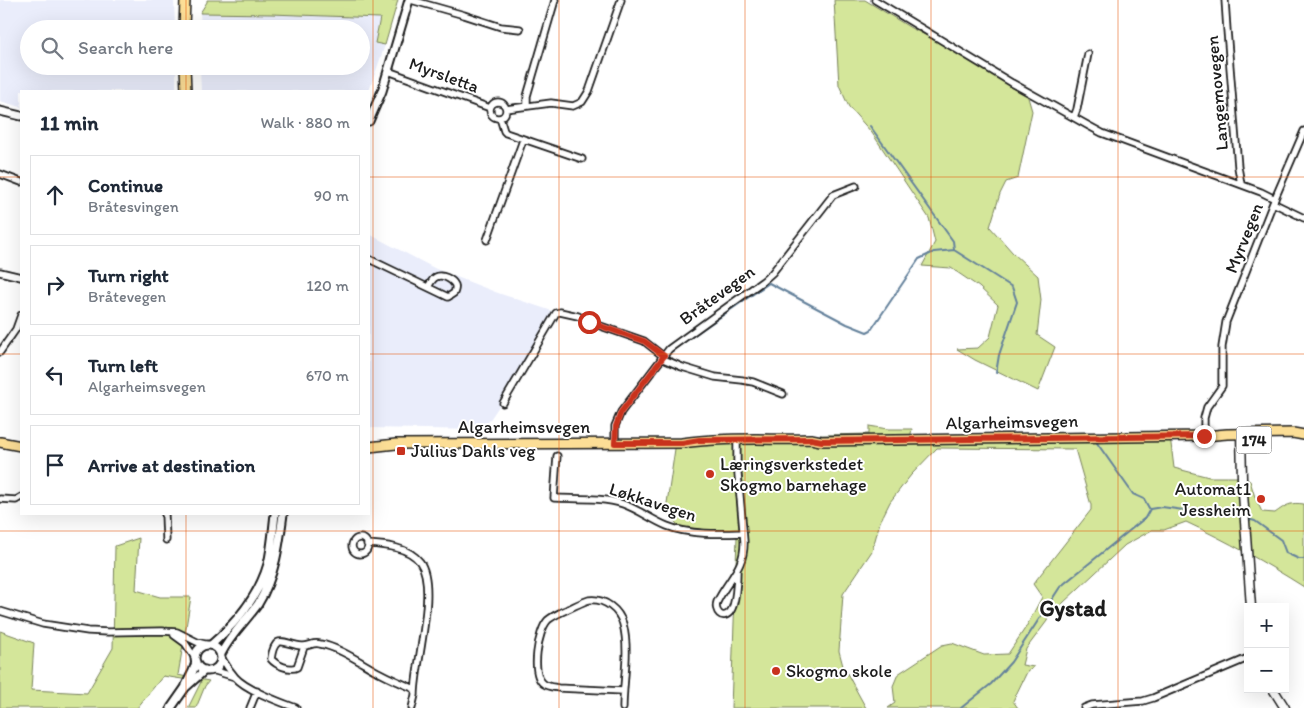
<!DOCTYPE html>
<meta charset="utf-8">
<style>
body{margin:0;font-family:Itim,sans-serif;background:#f2f2f3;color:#1f2937}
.controls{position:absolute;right:15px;bottom:15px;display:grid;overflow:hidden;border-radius:0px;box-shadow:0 5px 20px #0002}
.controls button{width:45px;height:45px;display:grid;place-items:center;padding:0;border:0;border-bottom:1px solid #e0e1e3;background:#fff;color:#1f2937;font:25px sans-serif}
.stop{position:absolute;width:15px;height:15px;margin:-11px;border:4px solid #c8321e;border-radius:50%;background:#fff}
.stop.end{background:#c8321e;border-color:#fff;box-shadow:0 1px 5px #0008}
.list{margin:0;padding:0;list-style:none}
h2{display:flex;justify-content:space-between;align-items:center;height:65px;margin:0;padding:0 20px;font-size:21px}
h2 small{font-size:16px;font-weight:400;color:#747a83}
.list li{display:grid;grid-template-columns:32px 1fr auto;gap:15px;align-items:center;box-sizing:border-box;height:80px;margin:0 10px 10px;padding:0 10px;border:1px solid #e0e1e3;border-radius:0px}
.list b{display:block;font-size:19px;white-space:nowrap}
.list p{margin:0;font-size:16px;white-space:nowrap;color:#747a83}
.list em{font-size:16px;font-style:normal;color:#747a83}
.icon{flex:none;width:28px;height:28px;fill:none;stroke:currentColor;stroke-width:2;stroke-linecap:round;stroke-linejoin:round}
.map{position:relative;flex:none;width:1304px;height:708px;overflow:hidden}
.search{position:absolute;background:#fff;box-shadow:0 5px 20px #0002;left:20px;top:20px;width:350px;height:55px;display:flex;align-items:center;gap:12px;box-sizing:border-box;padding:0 18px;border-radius:28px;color:#747a83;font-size:19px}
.panel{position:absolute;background:#fff;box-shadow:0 5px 20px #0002;left:20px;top:90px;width:350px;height:425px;border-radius:0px}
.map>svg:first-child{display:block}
.built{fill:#eaedfb}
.green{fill:#d4e69a;stroke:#78815b}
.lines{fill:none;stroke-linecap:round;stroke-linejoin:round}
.stream{stroke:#64819b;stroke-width:2}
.minor-casing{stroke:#1c1c1c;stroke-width:9}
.tertiary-casing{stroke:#1c1c1c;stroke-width:11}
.secondary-casing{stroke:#1c1c1c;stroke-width:11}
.primary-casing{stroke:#1c1c1c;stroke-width:12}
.minor{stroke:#fff;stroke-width:5.5}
.tertiary{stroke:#fff;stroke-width:7}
.secondary{stroke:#fff;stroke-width:8}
.primary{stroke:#fcde96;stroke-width:9}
.route{stroke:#c8321e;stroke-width:6}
.grid{fill:none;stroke:#e8590c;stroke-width:1;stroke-opacity:0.55}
.poi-dot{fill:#c8321e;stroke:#fff;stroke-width:2}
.labels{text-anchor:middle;stroke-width:4;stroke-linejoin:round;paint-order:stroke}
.shield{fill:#fff;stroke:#606060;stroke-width:1}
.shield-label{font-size:16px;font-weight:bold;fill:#1c1c1c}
.street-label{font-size:18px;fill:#1c1c1c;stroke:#fff}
.poi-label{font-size:18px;fill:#1c1c1c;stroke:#fff;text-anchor:start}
.district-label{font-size:22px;font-weight:bold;fill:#1c1c1c;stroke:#fff}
</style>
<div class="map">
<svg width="1304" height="708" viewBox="0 0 1304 708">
<rect width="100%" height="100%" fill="#fff"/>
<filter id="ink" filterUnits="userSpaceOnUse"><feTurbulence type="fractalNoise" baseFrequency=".02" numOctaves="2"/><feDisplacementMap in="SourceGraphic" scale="10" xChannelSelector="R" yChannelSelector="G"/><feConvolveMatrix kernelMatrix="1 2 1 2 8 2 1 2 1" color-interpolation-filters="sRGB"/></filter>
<g filter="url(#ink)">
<path class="built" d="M0,0h174l1,29h-146v37h147v25h-155v16l-21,-6z
M200,13l71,1 109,4 -5,25 10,2 -16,46h-168l-1,-25h161v-37h-160z
M369,234l67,35 62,24 54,18 -10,27 -19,32 -40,60 -114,-2z"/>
<path class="green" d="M207,0h191l-13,45 -10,-2 5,-25 -109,-4 -71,-1 7,-11z
M834,0h31l46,28 31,15 85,51 5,17 -14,67 -12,4 -6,12 -10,33 23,26 25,23 3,24 -4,35 18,12 -17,44 -63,-31 -18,-11 21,-1 12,-11 8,-32 -19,-18 -28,-19 -29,-2 13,-24 -6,-24 -57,-85 -23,-26 -10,-22z
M869,426l19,3h24l-2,9 260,-2 4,32 35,9h33l8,4 5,16 7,15 13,1c11,-8 15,-11 29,-9v83c-38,-24 -77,-46 -118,-65l-22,8h-12l-27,15 -77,72 -1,4 -21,28 -4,16 12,2 -7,5 -14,29 5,7h-130l7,-5 -2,-17 5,-12 44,-29 10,-2 32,12 24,-1 18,-27 16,-30 -9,-13 58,-74v-5l-16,-56 -138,-1 -26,27 -21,27 -10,20 -8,29 -29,43 -4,57 4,15 23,42h-135l6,-171 -54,-5 -17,-22 10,-68 64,-5 129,-3z
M139,538l-3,52 24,7h31l-13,78 13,3 5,-8 2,3 -5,5 16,3 -4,5 -9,22h-8l13,-26 -38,-6 -26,32h-137v-77l34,12 -3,47 56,3 26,-45 2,-102z"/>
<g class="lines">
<path class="stream" d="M870,126l83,115 1,8
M670,352l99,-69 78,41 20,8 4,-2 48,-71 15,-7 20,-2 58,37 5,15 -18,53 -3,18
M1097,443l36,51 11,5 5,9
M1150,509l12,-2 43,6h25l11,3
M1248,519l7,2 26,19 5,13 13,6h5
M961,708l30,-24 20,-22 49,-75 85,-69 5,-9"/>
<defs>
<path id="minor" d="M411,0l53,15 37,12 19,2
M875,0l137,83 77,43 13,7 159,59 14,7
M1225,0l2,30 11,137 3,17
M388,71l102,37
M490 110a8 8 0 1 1 16 0a8 8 0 1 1-16 0Z
M527,106v-10l28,-96
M506,109l45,-6 22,3 9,-4 7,-11 32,-91
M1074,117l3,-8 11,-55
M500,118l4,13 2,2 76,26
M0,174l21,8
M1273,203l31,15
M487,240l36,-100
M369,259l79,38 6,-4c1,-3 2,-4 1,-8 -3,-6 -13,-11 -19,-8 -4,2 -6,7 -8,10
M0,272l21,5
M0,352l16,-23 5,-14
M661,358l21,9 33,10 27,3 11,2 30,12
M503,403l50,-85 3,-5 4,-1 18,4 11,6 55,19 19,15
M1204,436v-18l3,-11 15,-21v-39l4,-25 47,-119 31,-72
M737,440v23l7,78c1,27 -16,38 -27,61 -3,9 5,19 13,10 6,-7 7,-32 7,-41
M615,443v-17l6,-14 48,-63 94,-68 9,-8 61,-78 23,-9
M557,456l-3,42c21,1 49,-1 69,6 15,5 29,16 44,22 22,9 53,8 76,7
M0,499l16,1 5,-3
M165,514l1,26
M352 546a8 8 0 1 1 16 0a8 8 0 1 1-16 0Z
M367,544c18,1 42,3 53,18 18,25 -5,102 -5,133l-3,13
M0,611l43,13 45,7 20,1 54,-1 15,1 20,10 11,3
M173,632l1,3 11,8 10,15
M304,647l-7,20c-7,4 -21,-2 -26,-8 4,-28 14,-14 31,-13 6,1 11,-4 18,-2 19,3 43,20 60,29 11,6 23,11 35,16
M221,657c4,7 9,14 14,20 11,13 45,25 61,31
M212,670l23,7
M250,708l7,-17
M623,708c0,-27 7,-57 0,-84 -4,-14 -18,-26 -34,-24 -7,2 -14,6 -21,9 -6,3 -14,6 -20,11 -10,10 -18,55 -4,64 4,3 10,3 14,4l65,3
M1084,708l8,-3 51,-4 10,-3 95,-40"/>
<path id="tertiary" d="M0,111l21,5
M369,121l13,-30 27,-91
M211,645c25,-22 48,-49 57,-81 4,-17 5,-34 7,-50
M195 658a13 13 0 1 1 26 0a13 13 0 1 1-26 0Z
M221,654c9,-19 25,-33 37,-50 17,-28 21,-59 25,-90
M186,685l7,-14 3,-9
M171,708l14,-20 20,-18"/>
<path id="secondary" d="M1241,434l1,45 9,128
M1273,689l12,19"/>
<path id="primary" d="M184,29l1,-29
M185,66l1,25
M0,442l21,4
M682,443c42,-6 86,-3 129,-4l10,2 383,-5 23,-2 66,-1 11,2
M369,447l27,-3 290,-1"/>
</defs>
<use href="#minor" class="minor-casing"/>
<use href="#tertiary" class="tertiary-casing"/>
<use href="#secondary" class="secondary-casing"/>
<use href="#primary" class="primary-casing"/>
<use href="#minor" class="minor"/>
<use href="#tertiary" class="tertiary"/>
<use href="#secondary" class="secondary"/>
<use href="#primary" class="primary"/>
</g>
</g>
<g class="lines" filter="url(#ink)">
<path class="route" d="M589,322l55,19 20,15 -43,56 -5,14 -1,17h67l17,-3 112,-1 11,2 382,-5"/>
</g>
<path class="grid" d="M186,0v29M373,0v708M559,0v708M745,0v708M931,0v708M1118,0v708M186,66v25M0,177h21M369,177h935M0,354h21M369,354h935M186,514v194M0,531h1304"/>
<g class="poi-dot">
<rect x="396" y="446" width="10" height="10" rx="2.5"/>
<circle cx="710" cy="474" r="5"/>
<circle cx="1261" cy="499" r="5"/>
<circle cx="776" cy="671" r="5"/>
</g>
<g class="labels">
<rect class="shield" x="1236.5" y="426.5" width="35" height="27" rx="4"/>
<g class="shield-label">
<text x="1254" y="446">174</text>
</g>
<g class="street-label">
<text transform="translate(444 75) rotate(20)" y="6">Myrsletta</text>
<text transform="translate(1217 93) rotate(-95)" y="6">Langemovegen</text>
<text transform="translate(1244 238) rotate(-68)" y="6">Myrvegen</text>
<text transform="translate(717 295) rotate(-36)" y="6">Bråtevegen</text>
<text transform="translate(1012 422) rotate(-1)" y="6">Algarheimsvegen</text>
<text x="524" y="433">Algarheimsvegen</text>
<text transform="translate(653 502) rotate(18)" y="6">Løkkavegen</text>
</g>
<g class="poi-label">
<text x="411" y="457">Julius Dahls veg</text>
<text x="720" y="470">Læringsverkstedet<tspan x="720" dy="21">Skogmo barnehage</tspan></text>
<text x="1251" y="495" text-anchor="end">Automat1<tspan x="1251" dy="21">Jessheim</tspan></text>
<text x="786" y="677">Skogmo skole</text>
</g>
<g class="district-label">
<text x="1073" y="616">Gystad</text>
</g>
</g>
</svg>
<div class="controls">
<button>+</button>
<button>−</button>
</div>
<div class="stop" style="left:589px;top:322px"></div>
<div class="stop end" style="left:1204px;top:436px"></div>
<div class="search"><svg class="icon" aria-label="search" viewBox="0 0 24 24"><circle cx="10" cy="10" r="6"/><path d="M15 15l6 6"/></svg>Search here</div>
<section class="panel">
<h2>11 min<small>Walk · 880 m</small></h2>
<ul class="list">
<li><svg class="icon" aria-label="ahead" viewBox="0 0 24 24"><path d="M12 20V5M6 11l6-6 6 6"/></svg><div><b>Continue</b><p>Bråtesvingen</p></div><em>90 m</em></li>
<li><svg class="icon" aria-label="right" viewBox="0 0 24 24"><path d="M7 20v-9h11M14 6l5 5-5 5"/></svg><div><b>Turn right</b><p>Bråtevegen</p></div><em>120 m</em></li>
<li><svg class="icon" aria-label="left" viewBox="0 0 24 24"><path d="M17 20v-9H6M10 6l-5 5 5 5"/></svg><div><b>Turn left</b><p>Algarheimsvegen</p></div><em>670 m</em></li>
<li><svg class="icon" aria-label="arrive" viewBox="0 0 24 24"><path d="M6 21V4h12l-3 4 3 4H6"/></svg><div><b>Arrive at destination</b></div></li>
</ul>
</section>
</div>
